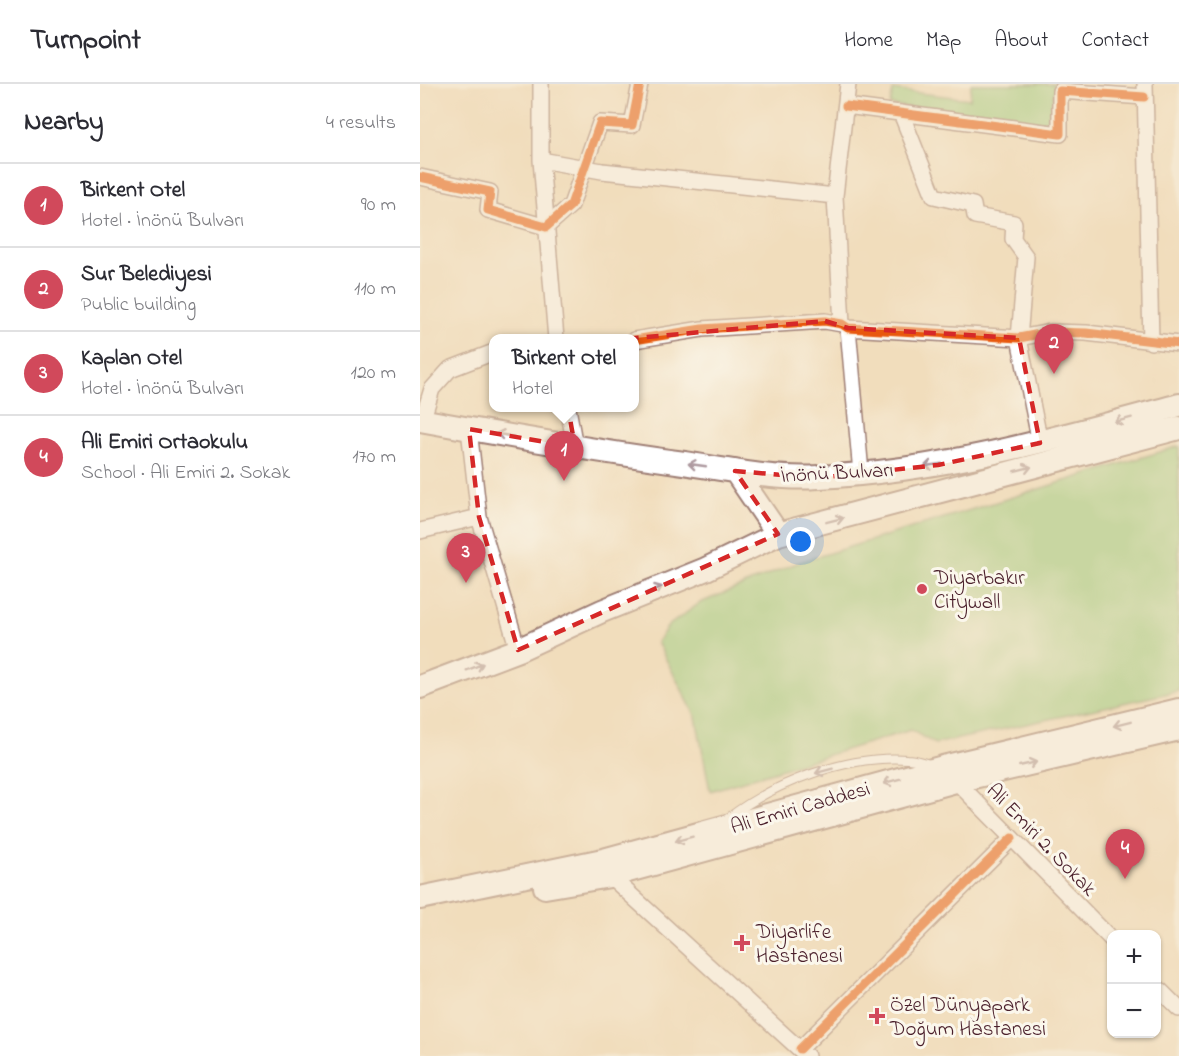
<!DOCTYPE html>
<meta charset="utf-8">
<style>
body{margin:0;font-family:"Indie Flower",sans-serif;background:#f7f7f7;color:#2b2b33}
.controls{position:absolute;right:18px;bottom:18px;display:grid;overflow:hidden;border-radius:12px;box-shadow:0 2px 4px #0004}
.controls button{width:54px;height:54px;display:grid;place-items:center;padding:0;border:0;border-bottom:2px solid #e1e1e2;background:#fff;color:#2b2b33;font:30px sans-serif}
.you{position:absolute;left:381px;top:458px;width:21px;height:21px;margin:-15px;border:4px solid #fff;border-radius:50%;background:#1a73e8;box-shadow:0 0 0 9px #1a73e833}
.badge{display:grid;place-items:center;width:39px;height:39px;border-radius:50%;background:#d1495b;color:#fff;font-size:20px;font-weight:700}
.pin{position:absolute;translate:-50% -50px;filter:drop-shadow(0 2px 3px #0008)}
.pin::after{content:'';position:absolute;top:32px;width:21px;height:18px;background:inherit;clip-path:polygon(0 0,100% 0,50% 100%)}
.popup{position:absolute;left:69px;top:250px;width:150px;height:78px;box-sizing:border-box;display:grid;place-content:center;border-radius:12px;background:#fff;filter:drop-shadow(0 2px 4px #0005);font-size:20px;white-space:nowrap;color:#7c7c81}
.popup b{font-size:22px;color:#2b2b33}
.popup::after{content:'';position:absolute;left:50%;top:100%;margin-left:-12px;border:12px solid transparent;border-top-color:#fff}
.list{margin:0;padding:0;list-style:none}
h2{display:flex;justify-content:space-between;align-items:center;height:78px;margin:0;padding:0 24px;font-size:26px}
h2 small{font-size:20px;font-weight:400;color:#7c7c81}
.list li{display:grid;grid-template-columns:39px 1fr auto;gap:18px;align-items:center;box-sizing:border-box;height:84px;padding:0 24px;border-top:2px solid #e1e1e2}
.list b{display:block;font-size:22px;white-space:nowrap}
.list p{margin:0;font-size:20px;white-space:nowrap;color:#7c7c81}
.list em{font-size:20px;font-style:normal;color:#7c7c81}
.map{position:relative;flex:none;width:759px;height:972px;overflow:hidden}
header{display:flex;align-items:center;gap:36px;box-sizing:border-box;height:84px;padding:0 30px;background:#fff;border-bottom:2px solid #e1e1e2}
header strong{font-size:28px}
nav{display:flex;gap:33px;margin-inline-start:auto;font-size:21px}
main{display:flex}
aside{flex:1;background:#fff}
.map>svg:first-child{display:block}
.green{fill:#97ce80;stroke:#707656;stroke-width:1.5}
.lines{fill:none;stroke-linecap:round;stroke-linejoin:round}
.lane-casing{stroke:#9e7e74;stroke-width:10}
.street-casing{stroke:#9e7e74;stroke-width:18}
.secondary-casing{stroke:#9e7e74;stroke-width:26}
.lane{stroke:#fff;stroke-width:8}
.street{stroke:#fff;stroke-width:15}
.secondary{stroke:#fff;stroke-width:22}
.cycleway-casing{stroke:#fbf7ec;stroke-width:13}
.cycleway{stroke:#e8590c;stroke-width:9}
.oneway{stroke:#ae9aa0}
.marked{fill:none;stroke:#d62828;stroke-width:4.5;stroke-dasharray:12 8;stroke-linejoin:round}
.poi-dot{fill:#d1495b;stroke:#fbf7ec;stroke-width:2}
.labels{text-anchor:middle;stroke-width:6;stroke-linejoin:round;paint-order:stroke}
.street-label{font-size:21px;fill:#4a1f2b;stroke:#fbf7ec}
.poi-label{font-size:21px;fill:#4a1f2b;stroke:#fbf7ec;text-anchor:start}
</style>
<header>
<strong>Turnpoint</strong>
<nav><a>Home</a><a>Map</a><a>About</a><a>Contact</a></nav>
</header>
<main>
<aside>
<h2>Nearby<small>4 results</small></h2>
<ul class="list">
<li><span class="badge">1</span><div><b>Birkent Otel</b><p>Hotel · İnönü Bulvarı</p></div><em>90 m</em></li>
<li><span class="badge">2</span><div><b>Sur Belediyesi</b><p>Public building</p></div><em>110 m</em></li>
<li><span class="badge">3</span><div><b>Kaplan Otel</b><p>Hotel · İnönü Bulvarı</p></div><em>120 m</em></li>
<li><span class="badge">4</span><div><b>Ali Emiri Ortaokulu</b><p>School · Ali Emiri 2. Sokak</p></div><em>170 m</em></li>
</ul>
</aside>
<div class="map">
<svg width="759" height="972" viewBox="0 0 759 972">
<rect width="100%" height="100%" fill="#fbf7ec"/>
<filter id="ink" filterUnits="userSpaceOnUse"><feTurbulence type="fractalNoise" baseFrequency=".0167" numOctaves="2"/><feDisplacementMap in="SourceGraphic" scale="12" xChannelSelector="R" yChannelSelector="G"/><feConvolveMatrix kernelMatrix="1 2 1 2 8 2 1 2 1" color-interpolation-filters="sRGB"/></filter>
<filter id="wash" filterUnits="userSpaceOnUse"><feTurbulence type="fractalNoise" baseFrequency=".008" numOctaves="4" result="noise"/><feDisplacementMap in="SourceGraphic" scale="24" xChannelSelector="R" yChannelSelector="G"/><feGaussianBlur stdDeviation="1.35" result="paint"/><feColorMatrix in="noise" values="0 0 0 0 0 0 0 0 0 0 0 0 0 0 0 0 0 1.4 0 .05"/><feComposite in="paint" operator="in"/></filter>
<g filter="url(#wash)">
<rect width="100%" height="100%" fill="#f1ddbc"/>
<path class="green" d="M551,0h85l-8,36 -9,3 -149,-18 3,-15 77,9z
M759,362v245l-244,53 -24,-14 -201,61 -14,-74 -39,-75 11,-16 32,-23 97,-40z"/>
</g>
<g filter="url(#ink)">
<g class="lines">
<defs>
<path id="lane" d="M308,734c47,-36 119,-63 179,-59 7,0 15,3 23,5"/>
<path id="street" d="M121,0v76l15,179
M725,0l6,258
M426,22l214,28v-43l84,6
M481,29l33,83 39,9 2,11 39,7 -1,16 13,18 -7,81 21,105
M121,76l61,11 233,25
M0,93l70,15 -2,18 58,17 25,-22 29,-82 32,2 8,-41
M422,240l-7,-128 13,-112
M428,244l13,145
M214,256l68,-11 123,-8 17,3 6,4 171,10 31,-6 36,1 93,11
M148,324l7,39
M2,337l10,-32 18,-20 44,-17
M49,345l10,88 39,133
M0,447l59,-14
M531,692l161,164
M190,792l197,180
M736,902l23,23
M380,965l212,-211"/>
<path id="secondary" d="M0,336c88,16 176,31 264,43 45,7 90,17 135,14 124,-6 242,-40 360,-72
M315,387l43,63
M0,603l98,-37 84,-39 104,-42 72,-35 401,-106
M125,803l65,-11 346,-95 223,-52
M0,814l183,-38 340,-93 236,-57"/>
</defs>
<use href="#lane" class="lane-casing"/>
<use href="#street" class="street-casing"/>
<use href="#secondary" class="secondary-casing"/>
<use href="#lane" class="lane"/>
<use href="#street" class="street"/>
<use href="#secondary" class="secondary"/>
<defs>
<path id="cycleway" d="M426,22l214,28v-43l84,6
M0,93l70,15 -2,18 58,17 25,-22 29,-82 32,2 8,-41
M214,256l68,-11 123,-8 17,3 6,4 171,10 31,-6 36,1 93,11
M380,965l212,-211"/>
</defs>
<use href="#cycleway" class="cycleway-casing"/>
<use href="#cycleway" class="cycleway"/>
</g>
<defs><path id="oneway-shaft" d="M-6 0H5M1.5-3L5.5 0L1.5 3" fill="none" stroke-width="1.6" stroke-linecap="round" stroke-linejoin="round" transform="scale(1.5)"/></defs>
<g class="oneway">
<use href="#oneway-shaft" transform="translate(703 336) rotate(165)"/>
<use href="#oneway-shaft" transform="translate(85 351) rotate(-170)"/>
<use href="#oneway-shaft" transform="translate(277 381) rotate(-172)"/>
<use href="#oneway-shaft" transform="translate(513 381) rotate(172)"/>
<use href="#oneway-shaft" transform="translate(603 385) rotate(-14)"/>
<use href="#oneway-shaft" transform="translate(415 436) rotate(-14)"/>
<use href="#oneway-shaft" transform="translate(234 506) rotate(-22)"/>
<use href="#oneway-shaft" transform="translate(55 583) rotate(-22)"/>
<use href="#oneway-shaft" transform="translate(702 640) rotate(166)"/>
<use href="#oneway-shaft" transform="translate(608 680) rotate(-13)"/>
<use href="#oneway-shaft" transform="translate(404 687) rotate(165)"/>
<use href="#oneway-shaft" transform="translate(472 697) rotate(165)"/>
<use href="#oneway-shaft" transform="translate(264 755) rotate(165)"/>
</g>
</g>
<path d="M0 0H759V972H0ZM405,237l23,7 171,10 21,105 -102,22 -120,13 -83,-7 43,63 -260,116 -39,-133 -10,-88 106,18 -18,-102z" fill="#f1ddbc" fill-opacity=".55" fill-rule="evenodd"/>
<path class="marked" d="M405,237l23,7 171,10 21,105 -102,22 -120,13 -83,-7 43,63 -260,116 -39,-133 -10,-88 106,18 -18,-102z"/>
<g class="poi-dot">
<circle cx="502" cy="505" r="6"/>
<path d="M319 850h6v6h6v6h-6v6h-6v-6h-6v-6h6z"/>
<path d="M454 923h6v6h6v6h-6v6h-6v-6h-6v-6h6z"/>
</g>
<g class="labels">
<g class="street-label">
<text transform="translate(417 388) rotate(-3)" y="7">İnönü Bulvarı</text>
<text transform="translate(380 723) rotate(-16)" y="7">Ali Emiri Caddesi</text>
<text transform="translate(622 755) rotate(46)" y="7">Ali Emiri 2. Sokak</text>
</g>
<g class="poi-label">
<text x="514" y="500">Diyarbakır<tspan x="514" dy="24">Citywall</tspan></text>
<text x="336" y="854">Diyarlife<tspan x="336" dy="24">Hastanesi</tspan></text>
<text x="470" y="927">Özel Dünyapark<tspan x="470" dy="24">Doğum Hastanesi</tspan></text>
</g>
</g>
</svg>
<div class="controls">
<button>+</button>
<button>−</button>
</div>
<div class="you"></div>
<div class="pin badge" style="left:144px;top:397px">1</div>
<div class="popup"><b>Birkent Otel</b>Hotel</div>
<div class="pin badge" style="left:634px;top:290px">2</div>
<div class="pin badge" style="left:46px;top:499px">3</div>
<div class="pin badge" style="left:705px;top:795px">4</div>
</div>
</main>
